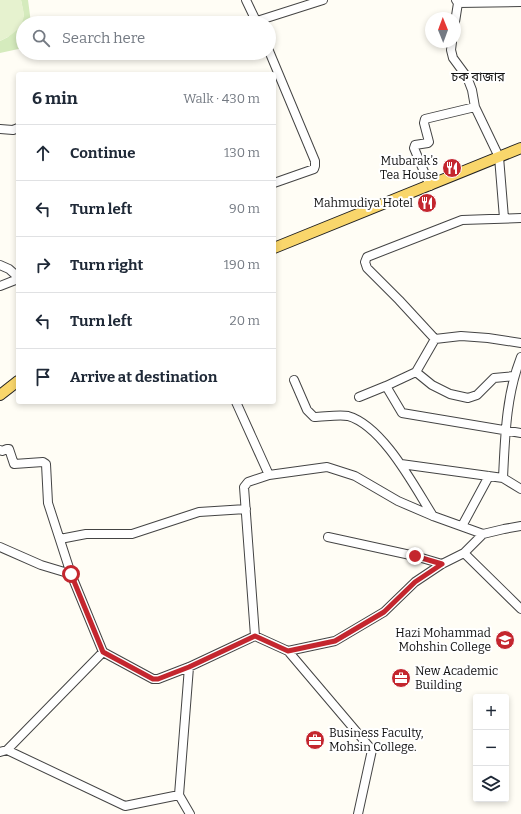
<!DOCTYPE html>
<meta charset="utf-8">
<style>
body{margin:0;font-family:Bitter,"Noto Sans Bengali",serif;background:#f6f6f7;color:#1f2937}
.controls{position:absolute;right:12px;bottom:12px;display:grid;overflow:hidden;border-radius:4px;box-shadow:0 2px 6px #0003}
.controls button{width:36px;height:36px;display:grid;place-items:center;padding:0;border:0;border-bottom:1px solid #e0e1e3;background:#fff;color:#1f2937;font:20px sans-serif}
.compass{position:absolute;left:425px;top:12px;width:36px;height:36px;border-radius:50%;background:#fff;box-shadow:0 2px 6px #0003;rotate:359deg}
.stop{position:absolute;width:12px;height:12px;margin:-9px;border:3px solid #c4262e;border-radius:50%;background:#fff}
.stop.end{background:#c4262e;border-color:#fff;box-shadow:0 1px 4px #0008}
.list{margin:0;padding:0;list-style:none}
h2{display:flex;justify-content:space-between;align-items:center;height:52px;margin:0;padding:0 16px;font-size:17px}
h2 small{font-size:13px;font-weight:400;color:#747a83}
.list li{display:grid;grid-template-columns:26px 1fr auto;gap:12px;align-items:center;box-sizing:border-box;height:56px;padding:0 16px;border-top:1px solid #e0e1e3}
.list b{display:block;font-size:15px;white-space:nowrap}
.list em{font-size:13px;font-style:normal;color:#747a83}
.icon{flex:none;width:22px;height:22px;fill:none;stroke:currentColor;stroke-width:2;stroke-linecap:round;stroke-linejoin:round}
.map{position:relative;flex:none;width:521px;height:814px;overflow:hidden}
.search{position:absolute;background:#fff;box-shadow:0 2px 6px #0003;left:16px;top:16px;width:260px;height:44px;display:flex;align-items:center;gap:10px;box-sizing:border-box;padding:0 14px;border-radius:22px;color:#747a83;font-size:15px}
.panel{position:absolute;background:#fff;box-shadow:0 2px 6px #0003;left:16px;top:72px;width:260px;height:332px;border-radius:4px}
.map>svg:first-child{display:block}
.green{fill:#d5ebbd}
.pitch{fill:#e6f2cf}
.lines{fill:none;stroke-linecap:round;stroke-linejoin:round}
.minor-casing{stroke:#444;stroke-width:10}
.major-casing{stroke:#222;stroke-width:12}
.minor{stroke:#fff;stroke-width:8}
.major{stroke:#f9d66b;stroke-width:10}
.route{stroke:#c4262e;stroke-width:5}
.labels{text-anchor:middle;stroke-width:4;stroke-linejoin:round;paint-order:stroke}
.poi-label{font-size:12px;fill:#111;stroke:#fff;text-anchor:end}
.neighbourhood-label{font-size:13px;fill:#111;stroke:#fff}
</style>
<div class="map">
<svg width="521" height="814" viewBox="0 0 521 814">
<rect width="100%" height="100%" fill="#fffdf5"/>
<path class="green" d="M21,0h7l3,23h-8v25l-23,5v-12l8,-4 16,-21z"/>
<path class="pitch" d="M0,0h21c1,5 3,11 3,16 -2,13 -13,20 -24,25z"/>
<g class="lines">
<defs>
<path id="minor" d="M246,0l11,23
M458,3l63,-1
M257,21l66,-21
M455,22l3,-19 -2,-3
M452,42l-1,8 2,8 14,19 5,13 3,17 24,50 5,61
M269,51l46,110v5l-1,3 -40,14
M0,129l13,1 5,-2
M430,186l-16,-38 1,-3 13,-2 1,-1 -5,-19 1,-4 50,-12
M0,265l9,4 9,8
M0,286l18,-7
M435,339l-36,-39 -32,-32 -2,-6 2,-5 95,-37 59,-2
M514,376l-20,2 -17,17 -9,3 -18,-4 -18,-9 -16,-13 19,-33 26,-3 27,2 33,5
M294,380l13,30 7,7c9,0 25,-3 34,-1 35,10 66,70 85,100
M386,386l30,-14
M359,397l27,-11 16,27 119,20
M236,402l33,73 58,-8 28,9 43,25 35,15 50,18
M0,450l2,1 5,-2h2l5,15 29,-2 3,2 2,39 23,71 32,78 50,27h5l31,-12 66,-31 33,15 47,-10 49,-29 31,-30 27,-18 22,-11 19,-19 21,-5 17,-3
M401,464l102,14 18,11
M503,478c2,-41 3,-83 18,-121
M462,526l27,-50
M328,537l87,19 27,8
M60,539l26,-5h46l67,-22 47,-3
M0,547l41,18 30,9
M464,553l57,56
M255,636l-11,-149 4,-5 21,-7
M288,651l84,99 -14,64
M7,750l96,-98
M0,752l7,-2 118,56 54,-11 11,19
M179,795l10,-128"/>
<path id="major" d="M274,248l247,-100
M0,395l18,-14"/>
</defs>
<use href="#minor" class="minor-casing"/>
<use href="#major" class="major-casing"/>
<use href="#minor" class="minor"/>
<use href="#major" class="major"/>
</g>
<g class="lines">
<path class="route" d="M71,574l32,78 50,27h5l31,-12 66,-31 33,15 47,-10 49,-29 31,-30 27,-18 -27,-8"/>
</g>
<defs>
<symbol id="restaurant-disc" viewBox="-11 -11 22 22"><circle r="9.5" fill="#c4262e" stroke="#fff"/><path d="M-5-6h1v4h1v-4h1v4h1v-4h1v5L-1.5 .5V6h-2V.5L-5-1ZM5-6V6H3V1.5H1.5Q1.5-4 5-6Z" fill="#fff"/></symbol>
<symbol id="university-disc" viewBox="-11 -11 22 22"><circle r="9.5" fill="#c4262e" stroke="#fff"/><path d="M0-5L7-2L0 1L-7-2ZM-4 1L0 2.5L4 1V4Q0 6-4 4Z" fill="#fff"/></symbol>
<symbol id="office-disc" viewBox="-11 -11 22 22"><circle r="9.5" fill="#c4262e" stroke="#fff"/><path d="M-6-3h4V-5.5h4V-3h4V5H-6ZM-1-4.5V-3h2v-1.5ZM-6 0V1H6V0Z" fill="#fff"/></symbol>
</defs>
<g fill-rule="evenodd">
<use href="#restaurant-disc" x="441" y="157" width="22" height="22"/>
<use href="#restaurant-disc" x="416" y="192" width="22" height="22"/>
<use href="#university-disc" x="494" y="629" width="22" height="22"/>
<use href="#office-disc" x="390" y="667" width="22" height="22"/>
<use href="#office-disc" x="304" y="729" width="22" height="22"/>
</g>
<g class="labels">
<g class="poi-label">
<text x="438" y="165">Mubarak’s<tspan x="438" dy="14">Tea House</tspan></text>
<text x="413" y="207">Mahmudiya Hotel</text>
<text x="491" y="637">Hazi Mohammad<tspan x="491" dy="14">Mohshin College</tspan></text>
<text x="415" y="675" text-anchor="start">New Academic<tspan x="415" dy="14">Building</tspan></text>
<text x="329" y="737" text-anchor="start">Business Faculty,<tspan x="329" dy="14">Mohsin College.</tspan></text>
</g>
<g class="neighbourhood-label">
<text x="478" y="81">চক বাজার</text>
</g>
</g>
</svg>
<div class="controls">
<button>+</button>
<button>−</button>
<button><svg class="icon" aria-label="layers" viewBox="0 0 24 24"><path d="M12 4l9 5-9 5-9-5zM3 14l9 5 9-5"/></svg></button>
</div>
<svg class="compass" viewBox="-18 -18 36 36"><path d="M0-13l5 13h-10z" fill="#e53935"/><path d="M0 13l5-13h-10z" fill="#747a83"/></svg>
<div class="stop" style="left:71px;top:574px"></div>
<div class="stop end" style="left:415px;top:556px"></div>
<div class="search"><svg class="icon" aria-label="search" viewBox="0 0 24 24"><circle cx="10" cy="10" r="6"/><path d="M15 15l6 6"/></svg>Search here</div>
<section class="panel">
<h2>6 min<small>Walk · 430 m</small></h2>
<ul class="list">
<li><svg class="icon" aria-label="ahead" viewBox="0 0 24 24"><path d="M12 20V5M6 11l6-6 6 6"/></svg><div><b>Continue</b></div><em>130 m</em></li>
<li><svg class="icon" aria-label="left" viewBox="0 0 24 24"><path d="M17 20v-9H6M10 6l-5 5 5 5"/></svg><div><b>Turn left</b></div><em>90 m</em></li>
<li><svg class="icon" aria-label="right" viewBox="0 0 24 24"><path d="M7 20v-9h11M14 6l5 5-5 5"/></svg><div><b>Turn right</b></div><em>190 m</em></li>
<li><svg class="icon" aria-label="left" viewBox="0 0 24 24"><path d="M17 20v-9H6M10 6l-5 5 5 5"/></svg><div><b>Turn left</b></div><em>20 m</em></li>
<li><svg class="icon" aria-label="arrive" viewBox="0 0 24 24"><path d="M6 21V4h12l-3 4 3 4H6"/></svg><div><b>Arrive at destination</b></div></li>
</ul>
</section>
</div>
